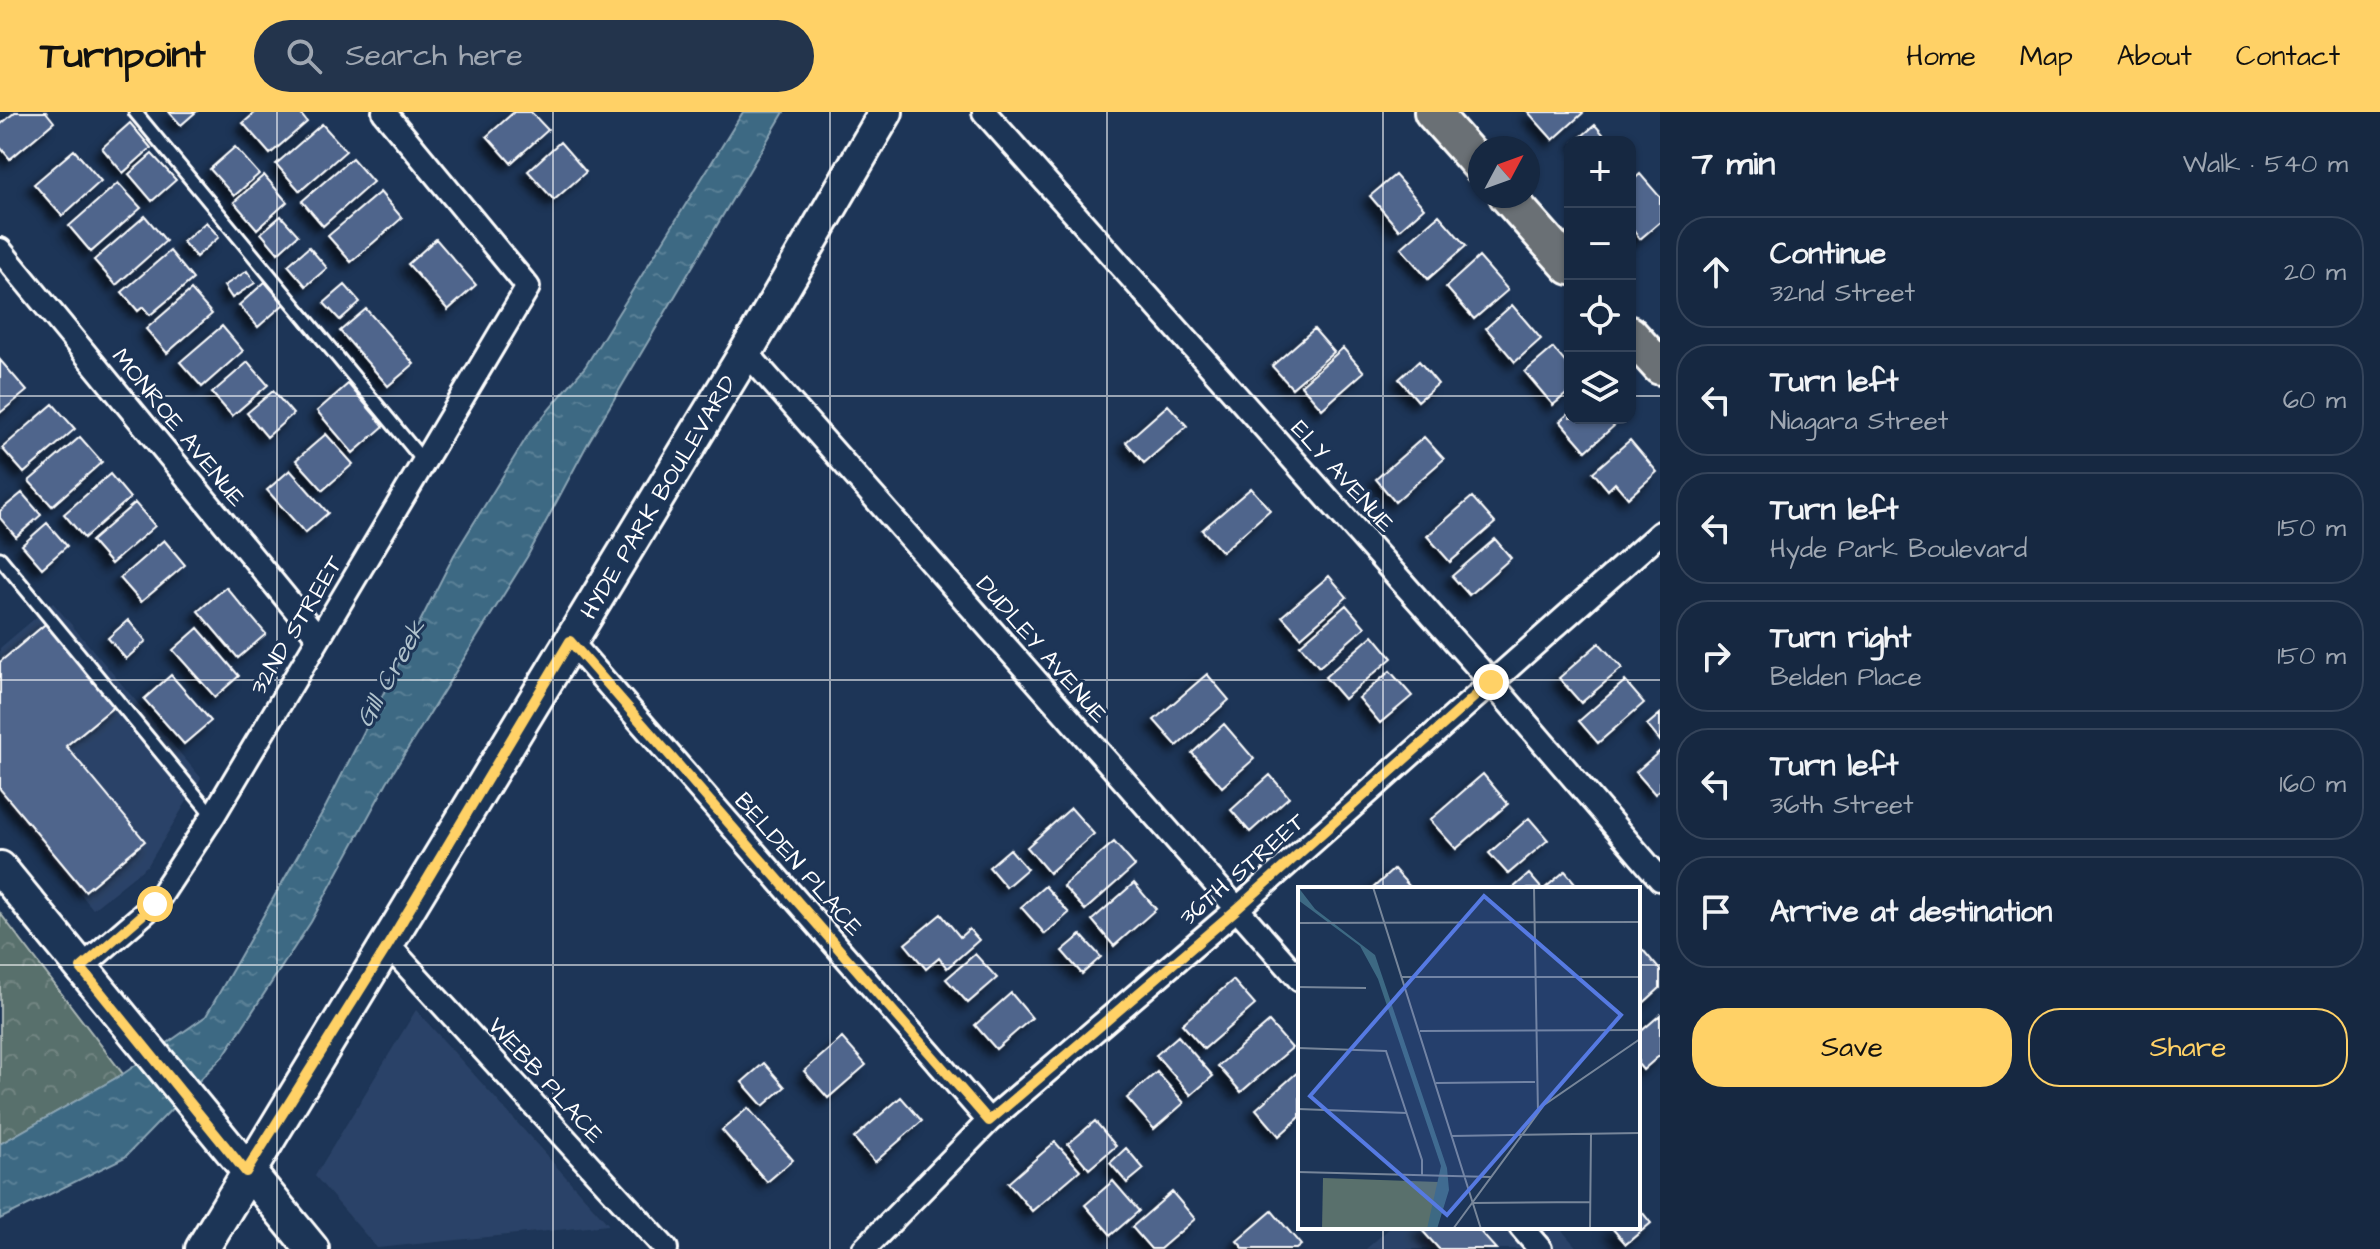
<!DOCTYPE html>
<meta charset="utf-8">
<style>
body{margin:0;font-family:"Architects Daughter",sans-serif;background:#23344c;color:#f1f3f6}
.controls{position:absolute;right:24px;top:24px;display:grid;overflow:hidden;border-radius:16px;box-shadow:0 2px 6px #0004}
.controls button{width:72px;height:72px;display:grid;place-items:center;padding:0;border:0;border-bottom:2px solid #35445a;background:#162841;color:#f1f3f6;font:40px sans-serif}
.compass{position:absolute;left:1468px;top:24px;width:72px;height:72px;border-radius:50%;background:#162841;box-shadow:0 2px 6px #0004;rotate:49deg}
.stop{position:absolute;width:24px;height:24px;margin:-18px;border:6px solid #ffd166;border-radius:50%;background:#fff}
.stop.end{background:#ffd166;border-color:#fff;box-shadow:0 2px 8px #0008}
.list{margin:0;padding:0;list-style:none}
h2{display:flex;justify-content:space-between;align-items:center;height:104px;margin:0;padding:0 32px;font-size:34px}
h2 small{font-size:26px;font-weight:400;color:#9ea6b1}
.list li{display:grid;grid-template-columns:52px 1fr auto;gap:24px;align-items:center;box-sizing:border-box;height:112px;margin:0 16px 16px;padding:0 16px;border:2px solid #35445a;border-radius:32px}
.list b{display:block;font-size:30px;white-space:nowrap}
.list p{margin:0;font-size:26px;white-space:nowrap;color:#9ea6b1}
.list em{font-size:26px;font-style:normal;color:#9ea6b1}
.actions{display:flex;gap:16px;padding:24px 32px}
.actions a{flex:1;padding:18px 0;border:2px solid #ffd166;border-radius:32px;text-align:center;font-size:28px;color:#ffd166}
.actions .main{background:#ffd166;color:#111}
.icon{flex:none;width:44px;height:44px;fill:none;stroke:currentColor;stroke-width:2;stroke-linecap:round;stroke-linejoin:round}
.map{position:relative;flex:none;width:1660px;height:1137px;overflow:hidden}
header{display:flex;align-items:center;gap:48px;box-sizing:border-box;height:112px;padding:0 40px;background:#ffd166;color:#111}
header strong{font-size:38px}
nav{display:flex;gap:44px;margin-inline-start:auto;font-size:28px}
.search{width:560px;height:72px;background:#23344c;display:flex;align-items:center;gap:20px;box-sizing:border-box;padding:0 28px;border-radius:44px;color:#9ea6b1;font-size:30px}
main{display:flex}
aside{flex:1;background:#162841}
.map>svg:first-child{display:block}
.built{fill:#2c4367}
.forest{fill:url(#forest-crowns);stroke:#acb8b6;stroke-width:2}
.water{fill:url(#water-ripples);stroke:#8ba5b5;stroke-width:2}
.building{fill:#4f658c;stroke:#fff;stroke-width:2;filter:url(#shadow)}
.lines{fill:none;stroke-linecap:round;stroke-linejoin:round}
.lane-casing{stroke:#fff;stroke-width:17}
.street-casing{stroke:#fff;stroke-width:28}
.secondary-casing{stroke:#fff;stroke-width:38}
.primary-casing{stroke:#fff;stroke-width:40}
.lane{stroke:#1d3557;stroke-width:11}
.street{stroke:#1d3557;stroke-width:22}
.secondary{stroke:#1d3557;stroke-width:32}
.primary{stroke:#6a7074;stroke-width:34}
.route{stroke:#ffd166;stroke-width:10}
.grid{fill:none;stroke:#fff;stroke-width:2;stroke-opacity:0.55}
.labels{text-anchor:middle;stroke-width:6;stroke-linejoin:round;paint-order:stroke}
.street-label{font-size:24px;fill:#fff;stroke:#1d3557}
.water-label{font-size:26px;font-style:italic;fill:#b1c3cd;stroke:#1d3557}
.inset-road{fill:none;stroke:#77869a;stroke-width:2}
.view{fill:#567ae2;fill-opacity:0.15;stroke:#567ae2;stroke-width:4}
.inset-edge{fill:none;stroke:#fff;stroke-width:4}
</style>
<header>
<strong>Turnpoint</strong>
<div class="search"><svg class="icon" aria-label="search" viewBox="0 0 24 24"><circle cx="10" cy="10" r="6"/><path d="M15 15l6 6"/></svg>Search here</div>
<nav><a>Home</a><a>Map</a><a>About</a><a>Contact</a></nav>
</header>
<main>
<div class="map">
<svg width="1660" height="1137" viewBox="0 0 1660 1137">
<defs>
<pattern id="forest-crowns" width="20" height="18" patternUnits="userSpaceOnUse" patternTransform="scale(2)"><rect width="20" height="18" fill="#59706c"/><path d="M2 6a3 3 0 1 1 6 0M12 15a3 3 0 1 1 6 0" fill="none" stroke="#728582"/></pattern>
<pattern id="water-ripples" width="26" height="14" patternUnits="userSpaceOnUse" patternTransform="scale(2)"><rect width="26" height="14" fill="#3d6983"/><path d="M2 4q2-2 4 0t4 0M15 11q2-2 4 0t4 0" fill="none" stroke="#5a8096"/></pattern>
<filter id="shadow"><feDropShadow dx="-7" dy="7" stdDeviation="4" flood-color="#0009"/></filter>
</defs>
<rect width="100%" height="100%" fill="#1d3557"/>
<filter id="ink" filterUnits="userSpaceOnUse"><feTurbulence type="fractalNoise" baseFrequency=".0125" numOctaves="2"/><feDisplacementMap in="SourceGraphic" scale="16" xChannelSelector="R" yChannelSelector="G"/><feConvolveMatrix kernelMatrix="1 2 1 2 8 2 1 2 1" color-interpolation-filters="sRGB"/></filter>
<g filter="url(#ink)">
<path class="built" d="M53,491l148,175 -53,87 -55,44 -93,-114v-147z
M416,898l192,214v1l-231,23 -62,-72z
M1391,1115h168l19,22h-212z"/>
<path class="forest" d="M0,801l123,161 -123,70z"/>
<path class="water" d="M743,0h41l-196,331 -61,114 -140,225 -76,140 -87,133 -99,102 -125,62v-75l123,-70 83,-58 120,-210 128,-251 76,-123 55,-65z"/>
<path class="building" d="M15,0h31l8,10 -44,37 -10,-12v-22z
M169,0h27l-15,13z
M256,0h43l8,10 -37,32 -27,-31z
M514,0h17l17,18 -37,33 -24,-27z
M1528,0h56l-31,28z
M130,11l21,25 -28,25 -21,-25z
M322,12l24,27 -46,40 -24,-27z
M1595,13l15,17h-35z
M560,30l26,30 -32,28 -26,-29z
M235,35l24,27 -25,22 -24,-27z
M74,38l27,31 -39,35 -28,-32z
M152,42l24,26 -24,21 -23,-27z
M352,46l21,24 -50,44 -21,-25z
M1640,62l20,23v25l-20,17 -10,-13v-43z
M264,63l23,27 -30,27 -23,-27z
M1395,63l29,33 -25,22 -29,-34z
M118,71l23,25 -50,44 -22,-26z
M380,80l22,26 -51,44 -23,-26z
M1439,103l27,31 -38,33 -27,-31z
M145,104l21,25 -50,44 -22,-25z
M281,104l17,19 -20,18 -17,-20z
M206,110l13,15 -23,20 -13,-15z
M436,127l40,46 -28,25 -40,-46z
M309,135l18,21 -21,18 -18,-21z
M170,139l23,28 -43,36 -7,-8 -5,4 -16,-19z
M1479,145l29,33 -34,29 -28,-32z
M247,159l8,12 -23,15 -8,-12z
M265,170l19,22 -26,23 -19,-22z
M345,173l15,17 -20,18 -16,-17z
M191,178l21,24 -45,39 -21,-24z
M1512,193l29,34 -26,23 -29,-34z
M366,197l48,55 -26,22 -48,-55z
M222,214l21,25 -41,36 -22,-25z
M1314,217l20,23 -42,36 -20,-22z
M1343,236l21,24 -42,37 -21,-24z
M1553,236l17,20v23l-17,14 -28,-33z
M0,248l27,31 -27,22z
M1419,249l19,23 -20,17 -19,-22z
M248,250l20,23 -36,31 -20,-23z
M348,272l36,42 -31,27 -36,-42z
M273,279l20,23 -26,23 -20,-24z
M53,292l22,25 -51,44 -22,-25z
M1168,293l19,21 -43,37 -18,-21z
M1570,300v6h39l6,7 -29,26 -26,-30z
M326,322l27,30 -30,26 -27,-30z
M80,325l22,25 -50,44 -23,-25z
M1424,325l20,22 -49,43 -19,-23z
M1630,328l27,32 -29,26 -13,-15 -7,7 -15,-18z
M290,358l38,43 -23,20 -38,-43z
M110,362l20,24 -46,40 -20,-24z
M1251,376l19,22 -48,42 -20,-22z
M22,381l19,22 -25,22 -16,-19v-7z
M1472,385l23,26 -45,39 -23,-26z
M135,391l20,23 -44,38 -20,-23z
M47,411l20,23 -25,22 -20,-23z
M1495,427l16,19 -42,37 -17,-19z
M164,428l21,25 -44,37 -21,-24z
M1329,464l18,21 -46,40 -19,-21z
M226,475l40,47 -28,24 -40,-47z
M1346,493l19,22 -46,40 -19,-22z
M128,508l18,21 -20,18 -18,-21z
M49,509l68,83 -51,42 79,95 -60,50 -85,-102v-127z
M198,516l41,48 -24,21 -42,-47z
M1373,523l19,23 -48,41 -19,-22z
M1599,531l23,25 -41,35 -22,-25z
M1390,559l22,25 -32,27 -21,-25z
M1207,562l22,26 -52,46 -23,-26z
M171,563l40,46 -27,23 -40,-45z
M1625,569l19,22 -46,40 -19,-22z
M1660,602v27l-13,-16z
M1224,612l30,35 -32,28 -30,-34z
M1660,639v39l-5,4 -19,-22z
M1483,662l25,30 -52,45 -26,-29z
M1270,663l19,22 -39,35 -19,-22z
M1071,696l23,26 -45,39 -22,-26z
M1529,706l19,22 -40,34 -19,-21z
M1114,730l21,24 -50,44 -22,-24z
M1010,737l17,20 -21,18 -17,-20z
M1394,757l18,20h-40z
M1565,759l15,18h-36z
M1529,762l13,15h-30z
M1134,771l22,26 -42,37 -22,-26z
M1045,774l24,27 -24,21 -24,-27z
M941,802l19,23 9,-8 10,11 -32,28 -8,-10 -13,11 -21,-25z
M1081,823l20,22 -19,17 -20,-23z
M1643,838l17,20v18l-21,19 -1,-53z
M975,842l22,24 -29,25 -22,-24z
M1233,868l22,25 -51,44 -22,-25z
M1011,881l21,25 -36,31 -21,-24z
M1660,903v40l-17,15 -5,-6v-30z
M1269,910l23,26 -51,44 -23,-26z
M1178,924l35,40 -22,19 -35,-40z
M842,926l24,27 -38,33 -24,-27z
M764,951l21,24 -22,19 -21,-24z
M1300,958v47l-21,19 -23,-27z
M1157,960l27,31 -30,26 -27,-31z
M901,985l21,24 -47,41 -21,-24z
M748,996l45,52 -26,22 -45,-52z
M1095,1009l21,25 -27,23 -21,-25z
M1055,1030l25,28 -48,41 -24,-28z
M1126,1036l18,21 -17,14 -17,-20z
M1113,1069l26,30 -28,24 -26,-30z
M1172,1080l23,27 -35,30h-9l-19,-22z
M1638,1095l13,16 -25,21 -15,-17h27z
M1272,1099l29,34 -5,4h-52l-7,-8z
M1419,1115h57l20,22h-57z"/>
<g class="lines">
<defs>
<path id="lane" d="M135,0l290,351
M0,446l213,258"/>
<path id="street" d="M984,0l507,570 169,197
M0,138l318,387
M746,240l554,628
M570,529l419,480
M388,833l278,304
M81,856l74,-64 58,-88 315,-529 -144,-175
M1521,1115l19,22
M864,1137l125,-128 248,-212 423,-376"/>
<path id="secondary" d="M0,756l312,381
M202,1137l544,-897 140,-240"/>
<path id="primary" d="M1432,0l48,54
M1507,84l63,71
M1630,222l30,33"/>
</defs>
<use href="#lane" class="lane-casing"/>
<use href="#street" class="street-casing"/>
<use href="#secondary" class="secondary-casing"/>
<use href="#primary" class="primary-casing"/>
<use href="#lane" class="lane"/>
<use href="#street" class="street"/>
<use href="#secondary" class="secondary"/>
<use href="#primary" class="primary"/>
</g>
</g>
<g class="lines" filter="url(#ink)">
<path class="route" d="M155,792l-74,64 165,204 142,-227 182,-304 419,480 248,-212 254,-227"/>
</g>
<path class="grid" d="M277,0v1137M553,0v1137M830,0v1137M1107,0v1137M1383,0v777M0,284h1570M1630,284h30M0,568h1660M0,853h1300M1638,853h22M1383,1115v22"/>
<g class="labels">
<g class="street-label">
<text transform="translate(179 315) rotate(51)" y="8">MONROE AVENUE</text>
<text transform="translate(1343 364) rotate(48)" y="8">ELY AVENUE</text>
<text transform="translate(658 385) rotate(-59)" y="8">HYDE PARK BOULEVARD</text>
<text transform="translate(296 513) rotate(-59)" y="8">32ND STREET</text>
<text transform="translate(1042 537) rotate(49)" y="8">DUDLEY AVENUE</text>
<text transform="translate(799 752) rotate(49)" y="8">BELDEN PLACE</text>
<text transform="translate(1242 757) rotate(-41)" y="8">36TH STREET</text>
<text transform="translate(546 968) rotate(48)" y="8">WEBB PLACE</text>
</g>
<g class="water-label">
<text transform="translate(390 561) rotate(-61)" y="9">Gill Creek</text>
</g>
</g>
<g transform="translate(1298 775)">
<rect width="342" height="342" fill="#1d3557"/>
<path d="M25,291l116,4 -8,40 -4,7h-105z" fill="#59706c"/>
<path d="M0,0l17,22 60,46 72,213 2,22 -12,39h-10l14,-63 -63,-187 -18,-33 -62,-46z" fill="#3d6983"/>
<path class="inset-road" d="M75,0l108,342M236,0l4,226M0,36l342,-1M103,90h239M0,100l68,1M122,144l220,-1M0,161l88,3 36,109v16M138,196l99,-1M0,222l109,4M153,249l189,-3M0,285l193,5M174,316l118,-1M155,342l91,-124 96,-66M292,342l1,-95"/>
<path class="view" d="M186,9l137,119 -174,200 -137,-119z"/>
<rect width="342" height="342" class="inset-edge"/>
</g>
</svg>
<div class="controls">
<button>+</button>
<button>−</button>
<button><svg class="icon" aria-label="locate" viewBox="0 0 24 24"><circle cx="12" cy="12" r="6"/><path d="M12 2v4M12 18v4M2 12h4M18 12h4"/></svg></button>
<button><svg class="icon" aria-label="layers" viewBox="0 0 24 24"><path d="M12 4l9 5-9 5-9-5zM3 14l9 5 9-5"/></svg></button>
</div>
<svg class="compass" viewBox="-18 -18 36 36"><path d="M0-13l5 13h-10z" fill="#e53935"/><path d="M0 13l5-13h-10z" fill="#9ea6b1"/></svg>
<div class="stop" style="left:155px;top:792px"></div>
<div class="stop end" style="left:1491px;top:570px"></div>
</div>
<aside>
<h2>7 min<small>Walk · 540 m</small></h2>
<ul class="list">
<li><svg class="icon" aria-label="ahead" viewBox="0 0 24 24"><path d="M12 20V5M6 11l6-6 6 6"/></svg><div><b>Continue</b><p>32nd Street</p></div><em>20 m</em></li>
<li><svg class="icon" aria-label="left" viewBox="0 0 24 24"><path d="M17 20v-9H6M10 6l-5 5 5 5"/></svg><div><b>Turn left</b><p>Niagara Street</p></div><em>60 m</em></li>
<li><svg class="icon" aria-label="left" viewBox="0 0 24 24"><path d="M17 20v-9H6M10 6l-5 5 5 5"/></svg><div><b>Turn left</b><p>Hyde Park Boulevard</p></div><em>150 m</em></li>
<li><svg class="icon" aria-label="right" viewBox="0 0 24 24"><path d="M7 20v-9h11M14 6l5 5-5 5"/></svg><div><b>Turn right</b><p>Belden Place</p></div><em>150 m</em></li>
<li><svg class="icon" aria-label="left" viewBox="0 0 24 24"><path d="M17 20v-9H6M10 6l-5 5 5 5"/></svg><div><b>Turn left</b><p>36th Street</p></div><em>160 m</em></li>
<li><svg class="icon" aria-label="arrive" viewBox="0 0 24 24"><path d="M6 21V4h12l-3 4 3 4H6"/></svg><div><b>Arrive at destination</b></div></li>
</ul>
<div class="actions"><a class="main">Save</a><a>Share</a></div>
</aside>
</main>
